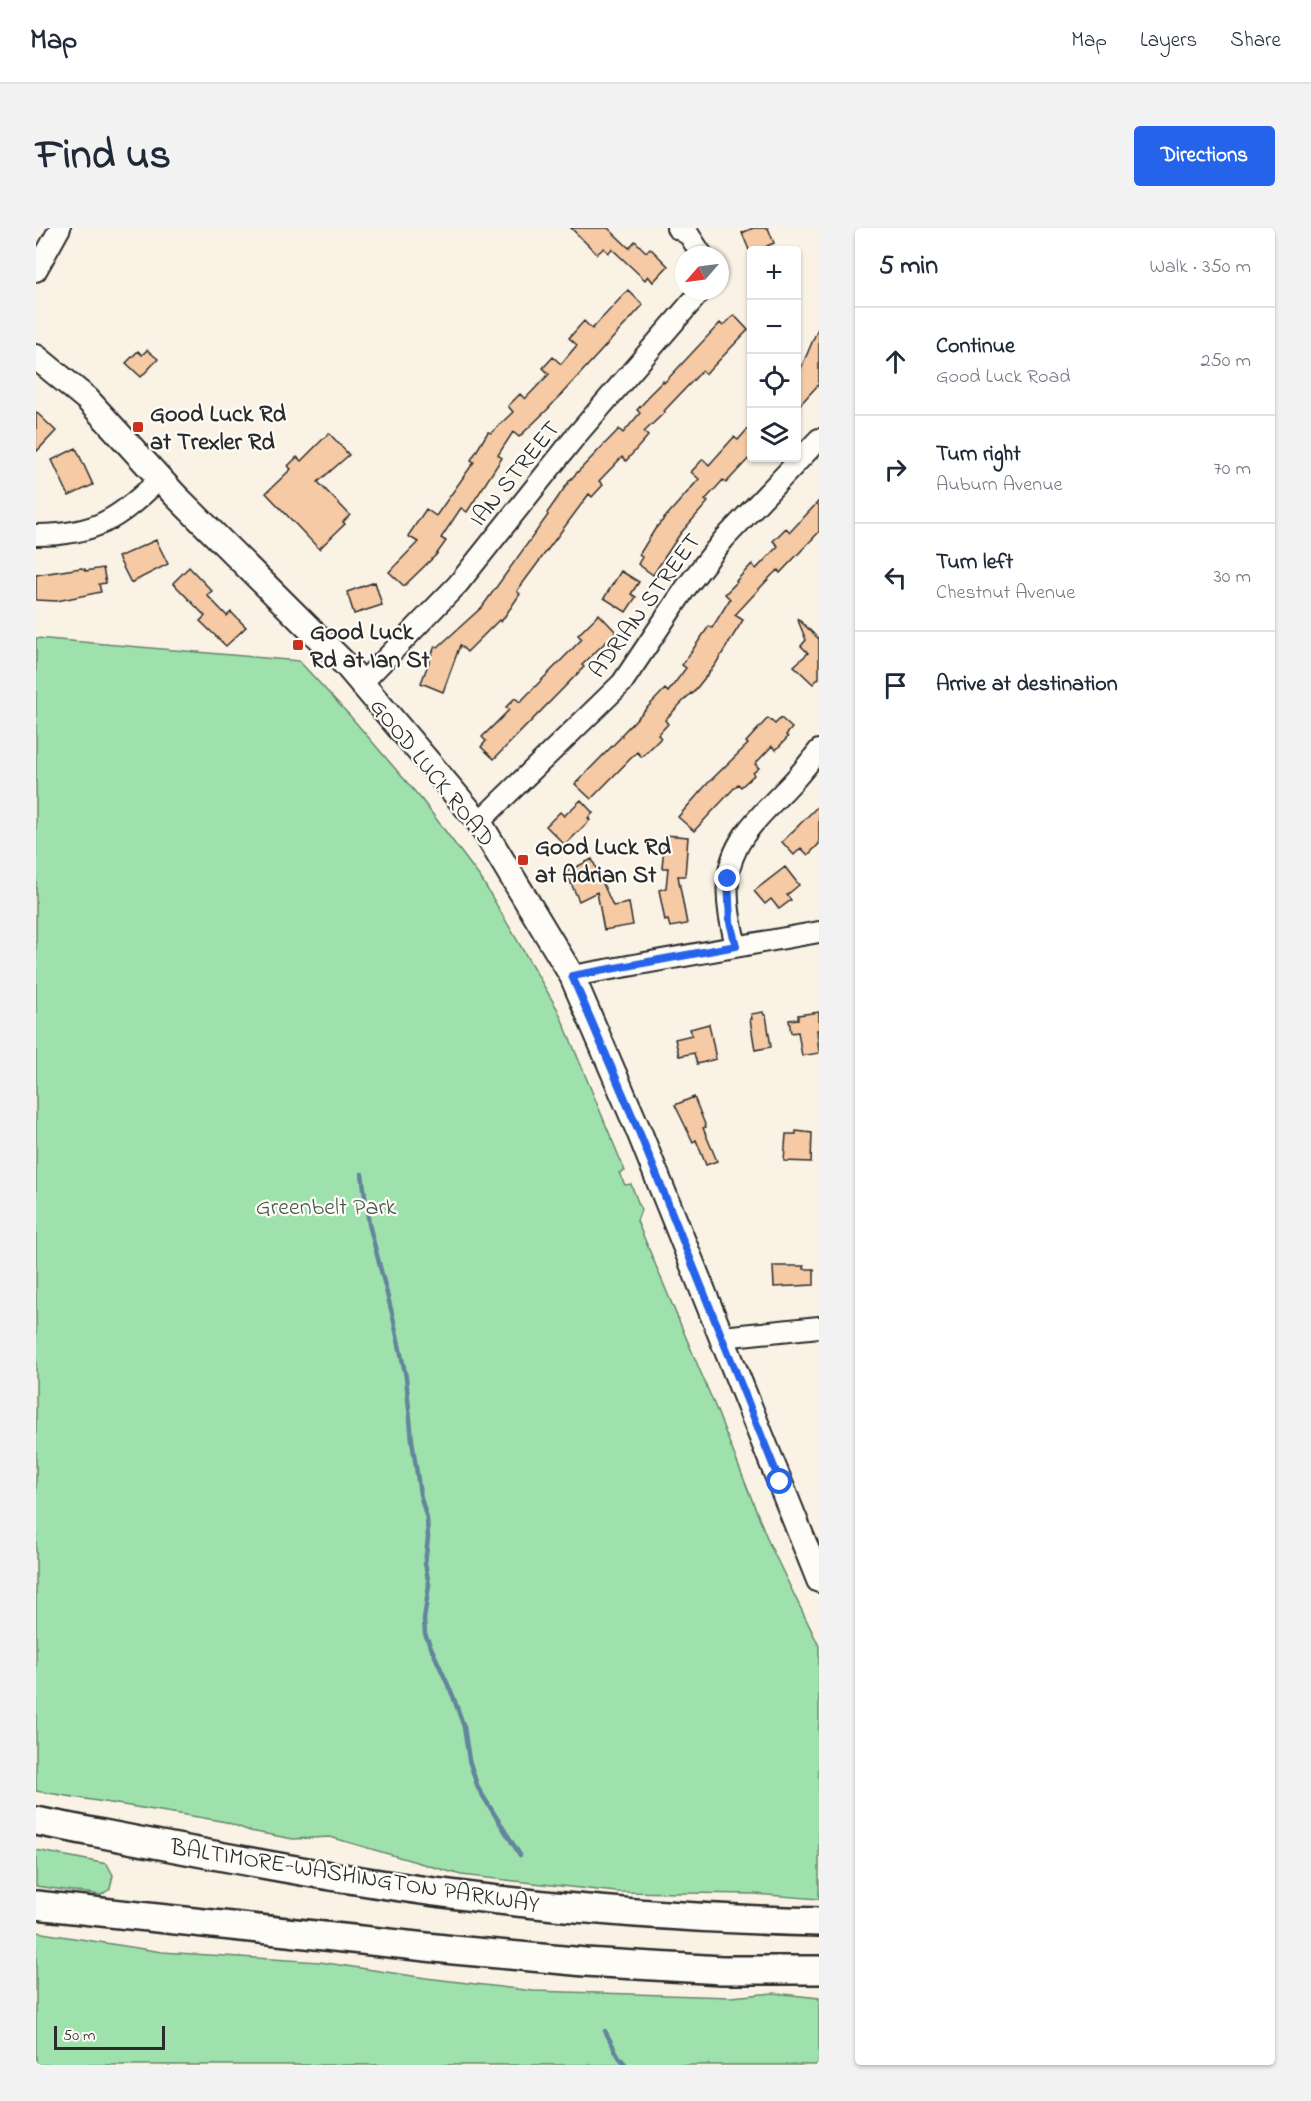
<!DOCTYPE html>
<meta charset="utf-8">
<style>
body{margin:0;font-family:"Indie Flower",sans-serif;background:#f2f2f3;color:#1f2937}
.controls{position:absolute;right:18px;top:18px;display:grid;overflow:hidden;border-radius:6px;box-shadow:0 2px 4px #0004}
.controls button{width:54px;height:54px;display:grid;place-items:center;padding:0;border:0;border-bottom:2px solid #e0e1e3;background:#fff;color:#1f2937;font:30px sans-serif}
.compass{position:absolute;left:639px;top:18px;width:54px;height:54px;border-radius:50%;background:#fff;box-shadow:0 2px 4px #0004;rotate:242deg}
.scale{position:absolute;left:18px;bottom:15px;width:111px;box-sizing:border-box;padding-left:6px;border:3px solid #2b2b2b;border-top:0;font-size:16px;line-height:21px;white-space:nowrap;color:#2b2b2b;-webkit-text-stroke:4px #fdfcf7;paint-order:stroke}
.stop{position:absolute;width:18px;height:18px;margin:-14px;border:4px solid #2563eb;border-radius:50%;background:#fff}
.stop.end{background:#2563eb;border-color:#fff;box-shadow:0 2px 6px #0008}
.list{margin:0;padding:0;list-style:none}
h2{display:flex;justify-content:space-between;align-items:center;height:78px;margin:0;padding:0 24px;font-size:26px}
h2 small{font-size:20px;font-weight:400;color:#747a83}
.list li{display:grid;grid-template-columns:39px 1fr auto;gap:18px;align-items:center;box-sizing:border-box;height:108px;padding:0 24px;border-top:2px solid #e0e1e3}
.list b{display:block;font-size:22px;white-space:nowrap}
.list p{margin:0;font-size:20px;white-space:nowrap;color:#747a83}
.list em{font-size:20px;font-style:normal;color:#747a83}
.icon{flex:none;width:33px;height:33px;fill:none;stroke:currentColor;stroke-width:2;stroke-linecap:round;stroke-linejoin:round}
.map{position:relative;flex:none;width:783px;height:1837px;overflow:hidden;border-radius:6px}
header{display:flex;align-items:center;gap:36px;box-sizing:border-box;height:84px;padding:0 30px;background:#fff;border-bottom:2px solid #e0e1e3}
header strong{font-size:28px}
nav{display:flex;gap:33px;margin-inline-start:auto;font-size:21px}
.intro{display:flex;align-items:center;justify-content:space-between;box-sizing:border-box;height:144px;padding:0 36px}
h1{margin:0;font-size:42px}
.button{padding:15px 27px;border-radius:6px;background:#2563eb;color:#fff;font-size:21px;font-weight:700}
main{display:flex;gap:36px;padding:0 36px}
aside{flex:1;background:#fff;border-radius:6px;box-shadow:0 2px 4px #0004}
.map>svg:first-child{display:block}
.green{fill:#9fe1ac;stroke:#65866c;stroke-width:1.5}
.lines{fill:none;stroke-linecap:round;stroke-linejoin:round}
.stream{stroke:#64859d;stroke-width:4.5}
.building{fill:#f5caa4;stroke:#2b2b2b;stroke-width:1.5}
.minor-casing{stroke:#2b2b2b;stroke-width:24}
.major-casing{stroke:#2b2b2b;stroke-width:28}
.highway-casing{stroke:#2b2b2b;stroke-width:32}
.minor{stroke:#fdfcf7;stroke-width:20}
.major{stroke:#fdfcf7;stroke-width:24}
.highway{stroke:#fdfcf7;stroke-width:27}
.route{stroke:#2563eb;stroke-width:8}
.poi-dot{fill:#c8321e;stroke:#fdfcf7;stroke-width:2}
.labels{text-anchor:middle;stroke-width:4.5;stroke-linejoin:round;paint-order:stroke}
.poi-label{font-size:24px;font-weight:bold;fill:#2b2b2b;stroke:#fdfcf7;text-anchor:start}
.street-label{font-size:24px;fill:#2b2b2b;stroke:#fdfcf7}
.park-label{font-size:24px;fill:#48584b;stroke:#fdfcf7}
</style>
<header>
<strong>Map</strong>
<nav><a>Map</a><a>Layers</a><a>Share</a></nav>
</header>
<div class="intro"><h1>Find us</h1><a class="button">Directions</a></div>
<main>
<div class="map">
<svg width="783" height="1837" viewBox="0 0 783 1837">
<rect width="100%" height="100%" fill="#fbf2e6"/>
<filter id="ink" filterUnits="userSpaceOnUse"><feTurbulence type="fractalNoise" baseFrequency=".0167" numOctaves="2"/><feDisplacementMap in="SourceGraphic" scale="12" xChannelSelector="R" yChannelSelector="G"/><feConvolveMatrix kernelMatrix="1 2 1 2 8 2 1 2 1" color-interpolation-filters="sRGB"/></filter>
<g filter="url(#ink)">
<path class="green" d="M0,410l263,23 52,56 71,83 60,80 76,130 67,161 -6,2 6,12 6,-1 10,26 -4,11 80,190 52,132 50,103v253l-65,-5 -138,-2 -155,-17 -131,-38 -37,2 -43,-8 -24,-9 -22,-4 -168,-27z
M0,1622l71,14 6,11 -3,14 -9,6 -65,-9z
M0,1704l126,20 158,10 106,16 107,13 198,6 43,-4 45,5v67h-783z"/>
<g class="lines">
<path class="stream" d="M326,946l7,50 24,93 13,60 6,63 8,54 7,25 1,19 -3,25 4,22 -5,34 1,15 28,62 11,31 5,33 9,28 42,67
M569,1803l14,26 7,8"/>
</g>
<path class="building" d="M535,0h37l21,20 6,-7 11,11 4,-4 18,18 -15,16 -5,-6 -3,4 -33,-31 -4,4 -4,-5 -7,6z
M717,0h15l6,15 -7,3 2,4h-20l-7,-17z
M592,62l15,15 -95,104 -29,28 -6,-5 -15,23 4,3 -35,54 -6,-4 -20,30 5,3 -10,14 -32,31 -15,-14 29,-30 -10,-6 18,-27 10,7 38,-54 -3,-2 17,-28 3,1 22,-21 -5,-6 12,-12 5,5 24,-25 -6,-6 10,-11 8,7 16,-19 -8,-7 15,-17 8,8z
M698,87l14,15 -42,44 -4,-3 -38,40 1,1 -21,20 4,4 -22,25 -4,-4 -23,24 4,4 -11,12 -3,-3 -72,97 3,3 -19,28 -2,-2 -32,32 -7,-7 -17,47 -22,-9 14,-37 3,1 44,-40 66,-92 -1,-2 23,-33 49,-51 4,4 17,-20 -3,-3 11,-12 -1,-1 16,-16 1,2 56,-60 3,3z
M783,98v58l-23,25v-29z
M111,122l11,9 -17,18 -15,-14 12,-12 4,4z
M0,184l20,19 -20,21z
M716,196v31l-26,28 -3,-3 -18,20 3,2 -28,32 -27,41 -15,-11 4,-7 -3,-2 16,-26 44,-50 -8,-7 12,-13 6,6 25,-28 4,3z
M293,205l20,22 -31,27 32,33 -7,7 2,2 -26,25 -53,-56 25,-24 -3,-3 9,-9 4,4z
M40,220l17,37 -24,11 -17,-36z
M783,273v31l-39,41 -2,-3 -5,4 -38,41 8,5 -28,45 -23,29 -1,-1 -26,27 3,4 -10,11 3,3 -19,19 -5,-5 -46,47 -16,-15 47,-48 -1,-1 44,-46 3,3 18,-24 -4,-3 27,-39 3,2 18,-29 -5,-5 12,-12 -1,-1 16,-17 4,5 22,-23 -5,-5 13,-13 4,4z
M120,312l12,24 -37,19 -13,-26z
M153,339l23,24 -5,4 20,21 4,-4 15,15 -20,19 -26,-25 5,-5 -32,-33z
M45,340l4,1v2l18,-3 3,15 -7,1 2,8 -44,9 -21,-1v-25z
M585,343l18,11 -8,12 5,3 -10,15 -22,-14z
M339,354l7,23 -28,9 -7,-22z
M563,386l17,18 -34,33 2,2 -90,92 -13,-12 5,-6 -4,-4 27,-27 -3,-3 9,-9 5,4 62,-63 -4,-4z
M761,390l22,21v39l-6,6 -19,-18 14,-13 -7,-7 5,-6z
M732,490l7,6 6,-6 11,10 -6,7 2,2 -12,13 -4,-4 -17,18 4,4 -6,5 1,2 -13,12 -3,-3 -44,47 -16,-14 29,-33 41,-40 -2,-2z
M545,572l12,13 -5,5 2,2 -25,25 -19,-19 14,-14 4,4z
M783,577v39l-11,11 -7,-7 -7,7 -12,-13z
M629,607l23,2 -3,39h-7l9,48 -17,3 -2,-7 -3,1 -6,-31 7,-2 2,-20h-6z
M556,631l21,47 16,-3 4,22 -29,5 -7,-38 -18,9 -13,-29z
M749,639l14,18 -12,10 4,5 -12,9 -8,-10 -6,5 -11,-13z
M727,784l1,3h2l5,32 -16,3 -5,-31h2l-1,-5z
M783,784v18h-2l2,23 -17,3 -4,-24 -7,1 -2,-13 9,-1v-4z
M673,796l7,35 -19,5 -3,-11 -15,3 -4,-17 17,-4 -2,-6z
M658,869l12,30 -3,1 14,33 -11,4 -10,-25 -3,2 -18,-37z
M760,903l16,2 -1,29 -27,-1 2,-27h10z
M737,1038h31v3h10v16l-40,2z"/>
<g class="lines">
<defs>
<path id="minor" d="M641,0l12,7 13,20
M0,43l24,-43
M0,307c61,0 81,-16 124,-56
M325,456l97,-100 117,-147 126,-146
M443,594l143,-139 63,-94 39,-50 95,-100
M700,718c-5,-21 -10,-43 -8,-65 2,-40 32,-65 58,-92 12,-12 23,-26 33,-39
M536,748l247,-44
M686,1109l97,-10"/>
<path id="major" d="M0,129l51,42 88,96 172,171 132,156 93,154 68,158 179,446"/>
<path id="highway" d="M0,1593c104,20 208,41 313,58 156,26 312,39 470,43
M0,1677l418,45 131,12 137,8h97"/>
</defs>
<use href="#minor" class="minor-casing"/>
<use href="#major" class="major-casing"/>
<use href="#highway" class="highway-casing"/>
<use href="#minor" class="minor"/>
<use href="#major" class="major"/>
<use href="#highway" class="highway"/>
</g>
</g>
<g class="lines" filter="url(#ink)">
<path class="route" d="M692,651l2,43 6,24 -164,30 68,158 140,348"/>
</g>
<g class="poi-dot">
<rect x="96" y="193" width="12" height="12" rx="3"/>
<rect x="256" y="411" width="12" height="12" rx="3"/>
<rect x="481" y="626" width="12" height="12" rx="3"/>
</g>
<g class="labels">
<g class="poi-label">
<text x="114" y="193">Good Luck Rd<tspan x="114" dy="28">at Trexler Rd</tspan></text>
<text x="274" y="411">Good Luck<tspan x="274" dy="28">Rd at Ian St</tspan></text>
<text x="499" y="626">Good Luck Rd<tspan x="499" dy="28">at Adrian St</tspan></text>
</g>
<g class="street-label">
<text transform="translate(478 245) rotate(-51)" y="8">IAN STREET</text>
<text transform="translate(608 377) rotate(-54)" y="8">ADRIAN STREET</text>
<text transform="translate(397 544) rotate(51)" y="8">GOOD LUCK ROAD</text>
<text transform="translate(319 1647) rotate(9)" y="8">BALTIMORE-WASHINGTON PARKWAY</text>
</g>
<g class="park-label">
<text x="290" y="986">Greenbelt Park</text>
</g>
</g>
</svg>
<div class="controls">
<button>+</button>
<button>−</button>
<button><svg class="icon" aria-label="locate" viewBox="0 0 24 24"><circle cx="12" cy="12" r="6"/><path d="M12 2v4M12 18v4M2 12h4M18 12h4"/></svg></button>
<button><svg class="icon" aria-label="layers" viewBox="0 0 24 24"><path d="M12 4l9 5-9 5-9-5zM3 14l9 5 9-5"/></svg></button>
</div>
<svg class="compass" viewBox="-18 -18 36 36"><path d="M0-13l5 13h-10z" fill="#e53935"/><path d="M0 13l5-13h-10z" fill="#747a83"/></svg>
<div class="scale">50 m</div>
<div class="stop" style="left:744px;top:1254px"></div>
<div class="stop end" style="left:692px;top:651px"></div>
</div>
<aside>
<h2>5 min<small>Walk · 350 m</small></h2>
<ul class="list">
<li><svg class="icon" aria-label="ahead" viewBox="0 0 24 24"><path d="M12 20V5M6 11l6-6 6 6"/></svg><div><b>Continue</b><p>Good Luck Road</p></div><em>250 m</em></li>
<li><svg class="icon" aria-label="right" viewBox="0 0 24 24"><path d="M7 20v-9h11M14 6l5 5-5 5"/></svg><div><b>Turn right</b><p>Auburn Avenue</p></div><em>70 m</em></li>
<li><svg class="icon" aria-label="left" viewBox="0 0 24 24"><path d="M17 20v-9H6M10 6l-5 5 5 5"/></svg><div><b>Turn left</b><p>Chestnut Avenue</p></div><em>30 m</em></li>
<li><svg class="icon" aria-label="arrive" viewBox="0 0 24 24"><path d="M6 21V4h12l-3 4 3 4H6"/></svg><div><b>Arrive at destination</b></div></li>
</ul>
</aside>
</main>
